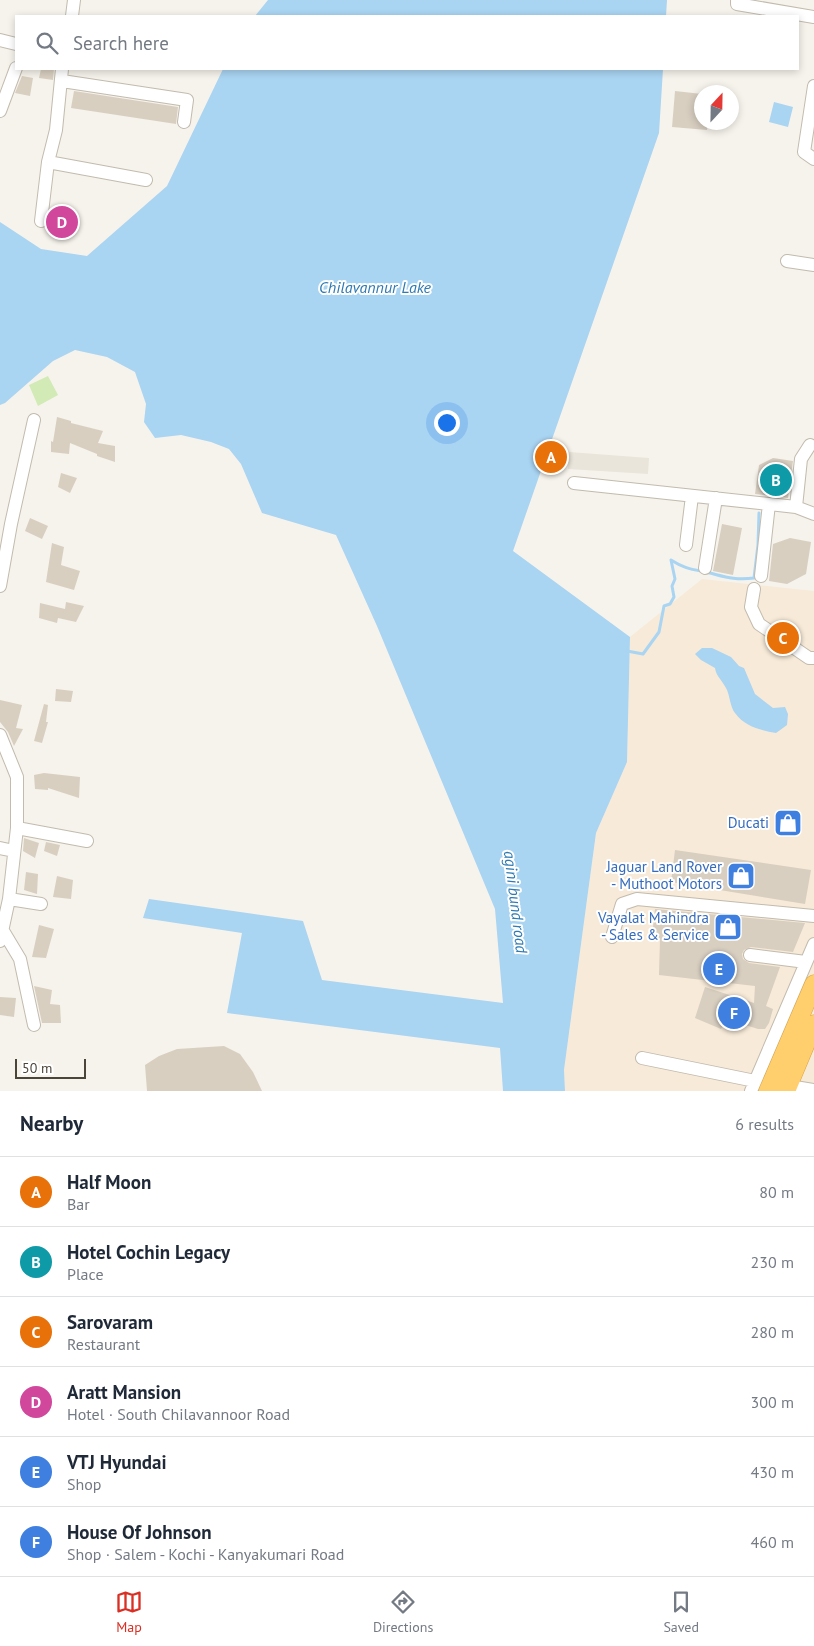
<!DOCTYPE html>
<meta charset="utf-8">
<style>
body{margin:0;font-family:"PT Sans",sans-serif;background:#f2f2f3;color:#1f2937}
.compass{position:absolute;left:694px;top:85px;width:45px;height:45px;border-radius:50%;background:#fff;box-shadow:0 2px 8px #0003;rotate:22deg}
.scale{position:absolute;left:15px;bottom:12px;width:71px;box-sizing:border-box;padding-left:5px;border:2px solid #4b4439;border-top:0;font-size:14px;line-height:18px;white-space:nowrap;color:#4b4439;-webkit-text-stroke:4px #fff;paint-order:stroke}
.you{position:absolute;left:446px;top:422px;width:18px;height:18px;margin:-12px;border:4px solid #fff;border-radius:50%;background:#1a73e8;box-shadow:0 0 0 8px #1a73e833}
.badge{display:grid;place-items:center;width:32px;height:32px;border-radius:50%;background:#d93025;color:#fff;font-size:16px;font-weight:700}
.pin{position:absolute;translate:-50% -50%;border:2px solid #fff;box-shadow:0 1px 5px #0006}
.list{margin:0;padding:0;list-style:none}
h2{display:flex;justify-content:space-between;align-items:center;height:65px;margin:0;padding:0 20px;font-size:21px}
h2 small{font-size:16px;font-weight:400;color:#747a83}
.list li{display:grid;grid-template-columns:32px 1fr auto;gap:15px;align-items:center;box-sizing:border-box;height:70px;padding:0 20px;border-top:1px solid #e0e1e3}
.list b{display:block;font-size:19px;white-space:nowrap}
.list p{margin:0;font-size:16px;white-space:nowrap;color:#747a83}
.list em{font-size:16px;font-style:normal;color:#747a83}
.icon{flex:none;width:28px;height:28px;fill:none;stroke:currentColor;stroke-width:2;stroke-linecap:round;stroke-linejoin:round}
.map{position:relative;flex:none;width:814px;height:1091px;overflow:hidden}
.search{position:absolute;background:#fff;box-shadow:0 2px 8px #0003;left:15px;right:15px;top:15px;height:55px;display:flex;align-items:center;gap:12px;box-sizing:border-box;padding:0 18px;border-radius:0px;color:#747a83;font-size:19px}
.sheet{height:485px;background:#fff}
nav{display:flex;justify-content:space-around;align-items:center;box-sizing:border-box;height:70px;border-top:1px solid #e0e1e3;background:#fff;font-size:14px;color:#747a83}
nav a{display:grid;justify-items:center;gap:2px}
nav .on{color:#d93025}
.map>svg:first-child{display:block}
.residential{fill:#eae5da}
.commercial{fill:#f7ead8}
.green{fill:#d2eab5}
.water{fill:#a9d4f2}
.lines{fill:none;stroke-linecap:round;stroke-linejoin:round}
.stream{stroke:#a9d4f2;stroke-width:3}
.building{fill:#d8cfc1}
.minor-casing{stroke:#c2bbae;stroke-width:14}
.highway-casing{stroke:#e0a43c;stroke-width:19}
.minor{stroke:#fff;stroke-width:12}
.highway{stroke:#ffcf6e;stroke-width:18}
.labels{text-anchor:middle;stroke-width:4;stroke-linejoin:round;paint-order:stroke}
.shop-label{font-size:15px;fill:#366cbe;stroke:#fff;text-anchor:end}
.water-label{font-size:16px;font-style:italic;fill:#2e7ab2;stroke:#fff}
</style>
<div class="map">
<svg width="814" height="1091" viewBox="0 0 814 1091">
<rect width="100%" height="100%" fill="#f6f3ec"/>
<path class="residential" d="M569,452l80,6 -1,16 -80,-5z"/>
<path class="commercial" d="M702,579l112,12v500h-249l-1,-21 32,-237 31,-71 3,-125z"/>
<path class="green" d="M48,376l10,19 -20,11 -9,-21z"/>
<path class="water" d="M268,0h399l-1,16h-411z
M223,69h440l-4,64 -146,418 117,86 -3,125 -31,71 -32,237 1,21h-62l-3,-43 -273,-35 15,-80 -99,-15 6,-19 154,22 19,59 181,23 -8,-94 -118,-283 -41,-91 -74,-22 -21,-49 -12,-15 -18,-7 -30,-7 -26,3 -11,-16 2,-18 -11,-32 -28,-15 -32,-7 -22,11 -48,42 -5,2v-183l41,27 46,7 80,-70z
M774,102l19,5 -5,20 -19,-5z
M702,648h10l19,9 8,9 5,2 11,26 18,14 12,-1 3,7 -1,11 -11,8c-15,-3 -31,-6 -41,-20 -5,-6 -5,-18 -9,-25 -4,-8 -10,-12 -11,-20l-14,-8 -6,-6z"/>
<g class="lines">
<path class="stream" d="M627,651l16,3 16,-22 5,-26 6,-2 4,-7 -2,-11 3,-7 -4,-19c11,7 18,9 30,11 20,4 31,10 53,7l4,-33 1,-32"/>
</g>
<path class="building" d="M41,69h13l-1,11 -14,-2z
M22,76l11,2 -3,18 -15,-3z
M74,91l104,16 -2,17 -105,-16z
M675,91l27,3v28h6l-1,8 -35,-3z
M57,417l14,4v2l32,8 -5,12 17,3v16l-18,-6v-2l-27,-11 -1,11 -18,-2v-11l2,1z
M773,458l20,3 -5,37 -33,-4 4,-29z
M61,473l16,5 -7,15 -12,-6z
M30,518l18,8 -6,13 -17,-8z
M722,524l20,4 -9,47 -20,-4z
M790,538l21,4 -5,32 -19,10 -18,-3 4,-37z
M52,543l12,4 -3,18 19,6 -6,19 -28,-8z
M66,602l18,4 -8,16 -18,-4 -1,5 -18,-5 1,-15 25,6z
M56,689l17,2 -2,11 -16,-1z
M0,700l22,5 -6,23 7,1 -9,17 -6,-14 -8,-10z
M44,704l4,1 -2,17h2l-6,21 -8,-2z
M44,773l36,4 -1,21 -31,-10v2l-13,-1 -1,-14z
M24,838l15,5 -4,15 -12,-7z
M46,842l14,3 -3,11 -13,-5z
M675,850l136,20 -6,34 -134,-22z
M26,872l12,2 -1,20 -13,-4z
M57,876l16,4 -2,19 -18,-2z
M655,909l150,14 -12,29 -42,-5 -7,3 -2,4 1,5 6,4 31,4 -14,39 7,3 -4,14 -4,6h-7l-19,-6 -4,8 -12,-6 -2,4 -26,-11 10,-31 49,16 1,-17 -96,-11 1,-36 -8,-2z
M39,925l15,4 -8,29 -14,-1z
M34,986l18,4 -2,14 10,1 1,18h-19z
M0,997l16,1 -2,19 -14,-2z
M224,1046l16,8 13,18 9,19h-115l-2,-26 14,-9 18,-7z"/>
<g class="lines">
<defs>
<path id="minor" d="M737,0v4l77,13
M72,16l2,-16
M0,40l16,4
M62,81l125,19 -3,22
M814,86l-10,66 10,7
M0,111l16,-43
M48,162l98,18
M41,221l7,-59 8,-32 6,-61
M787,261l27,4
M574,483l222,24 18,7
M796,507l5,-48 9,-14
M686,545l6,-49
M705,568l11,-70
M761,576l8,-72
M0,586l11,-62 23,-104
M754,589l-3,18 8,17 50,34h5
M0,735l17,42v51l-8,71 -9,42
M17,828l70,13
M0,848l14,3
M9,899l32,5
M2,929l18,30 14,66
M612,937l10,-33 15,-5 177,17
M750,955l56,7
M642,1058l113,23
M795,1087l19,3
M751,1091l63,-147"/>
<path id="highway" d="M768,1091l46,-107
M786,1091l28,-67"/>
</defs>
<use href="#minor" class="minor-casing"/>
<use href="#highway" class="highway-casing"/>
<use href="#minor" class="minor"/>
<use href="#highway" class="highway"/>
</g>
<defs>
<symbol id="shop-square" viewBox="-11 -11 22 22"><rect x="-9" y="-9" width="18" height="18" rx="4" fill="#3f7fe0" stroke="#fff"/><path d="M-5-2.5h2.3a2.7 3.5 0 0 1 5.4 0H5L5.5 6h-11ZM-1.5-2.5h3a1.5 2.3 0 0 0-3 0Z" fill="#fff"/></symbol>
</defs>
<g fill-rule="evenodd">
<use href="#shop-square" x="772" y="807" width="32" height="32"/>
<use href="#shop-square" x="725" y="860" width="32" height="32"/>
<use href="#shop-square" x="712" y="911" width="32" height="32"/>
</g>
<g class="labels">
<g class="shop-label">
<text x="769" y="828">Ducati</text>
<text x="722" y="872">Jaguar Land Rover<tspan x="722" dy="17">- Muthoot Motors</tspan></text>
<text x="709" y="923">Vayalat Mahindra<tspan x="709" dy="17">- Sales &amp; Service</tspan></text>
</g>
<g class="water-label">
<text x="375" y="293">Chilavannur Lake</text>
<text transform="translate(516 902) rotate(83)" y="6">agini bund road</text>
</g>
</g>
</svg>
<svg class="compass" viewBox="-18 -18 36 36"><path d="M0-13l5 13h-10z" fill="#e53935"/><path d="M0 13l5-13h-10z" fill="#747a83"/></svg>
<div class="scale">50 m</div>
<div class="you"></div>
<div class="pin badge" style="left:551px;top:457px;background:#e8710a">A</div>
<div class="pin badge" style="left:776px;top:480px;background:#0f9aa8">B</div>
<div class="pin badge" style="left:783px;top:638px;background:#e8710a">C</div>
<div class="pin badge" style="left:62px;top:222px;background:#d1479c">D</div>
<div class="pin badge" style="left:719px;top:969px;background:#3f7fe0">E</div>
<div class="pin badge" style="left:734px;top:1013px;background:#3f7fe0">F</div>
<div class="search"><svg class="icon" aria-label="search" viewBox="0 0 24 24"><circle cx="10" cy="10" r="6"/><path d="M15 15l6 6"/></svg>Search here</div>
</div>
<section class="sheet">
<h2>Nearby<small>6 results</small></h2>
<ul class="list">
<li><span class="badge" style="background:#e8710a">A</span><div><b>Half Moon</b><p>Bar</p></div><em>80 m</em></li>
<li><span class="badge" style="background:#0f9aa8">B</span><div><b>Hotel Cochin Legacy</b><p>Place</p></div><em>230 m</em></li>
<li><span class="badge" style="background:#e8710a">C</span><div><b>Sarovaram</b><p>Restaurant</p></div><em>280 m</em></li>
<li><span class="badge" style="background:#d1479c">D</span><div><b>Aratt Mansion</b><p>Hotel · South Chilavannoor Road</p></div><em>300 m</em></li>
<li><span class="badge" style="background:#3f7fe0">E</span><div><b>VTJ Hyundai</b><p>Shop</p></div><em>430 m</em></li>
<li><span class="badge" style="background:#3f7fe0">F</span><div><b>House Of Johnson</b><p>Shop · Salem - Kochi - Kanyakumari Road</p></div><em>460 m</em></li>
</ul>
</section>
<nav>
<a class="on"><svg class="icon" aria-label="map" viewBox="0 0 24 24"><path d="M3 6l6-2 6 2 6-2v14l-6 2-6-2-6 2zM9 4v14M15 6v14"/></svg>Map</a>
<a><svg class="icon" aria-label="directions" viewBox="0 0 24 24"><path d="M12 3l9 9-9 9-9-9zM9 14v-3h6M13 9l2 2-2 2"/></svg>Directions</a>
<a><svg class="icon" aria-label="saved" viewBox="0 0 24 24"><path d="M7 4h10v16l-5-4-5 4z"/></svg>Saved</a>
</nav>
